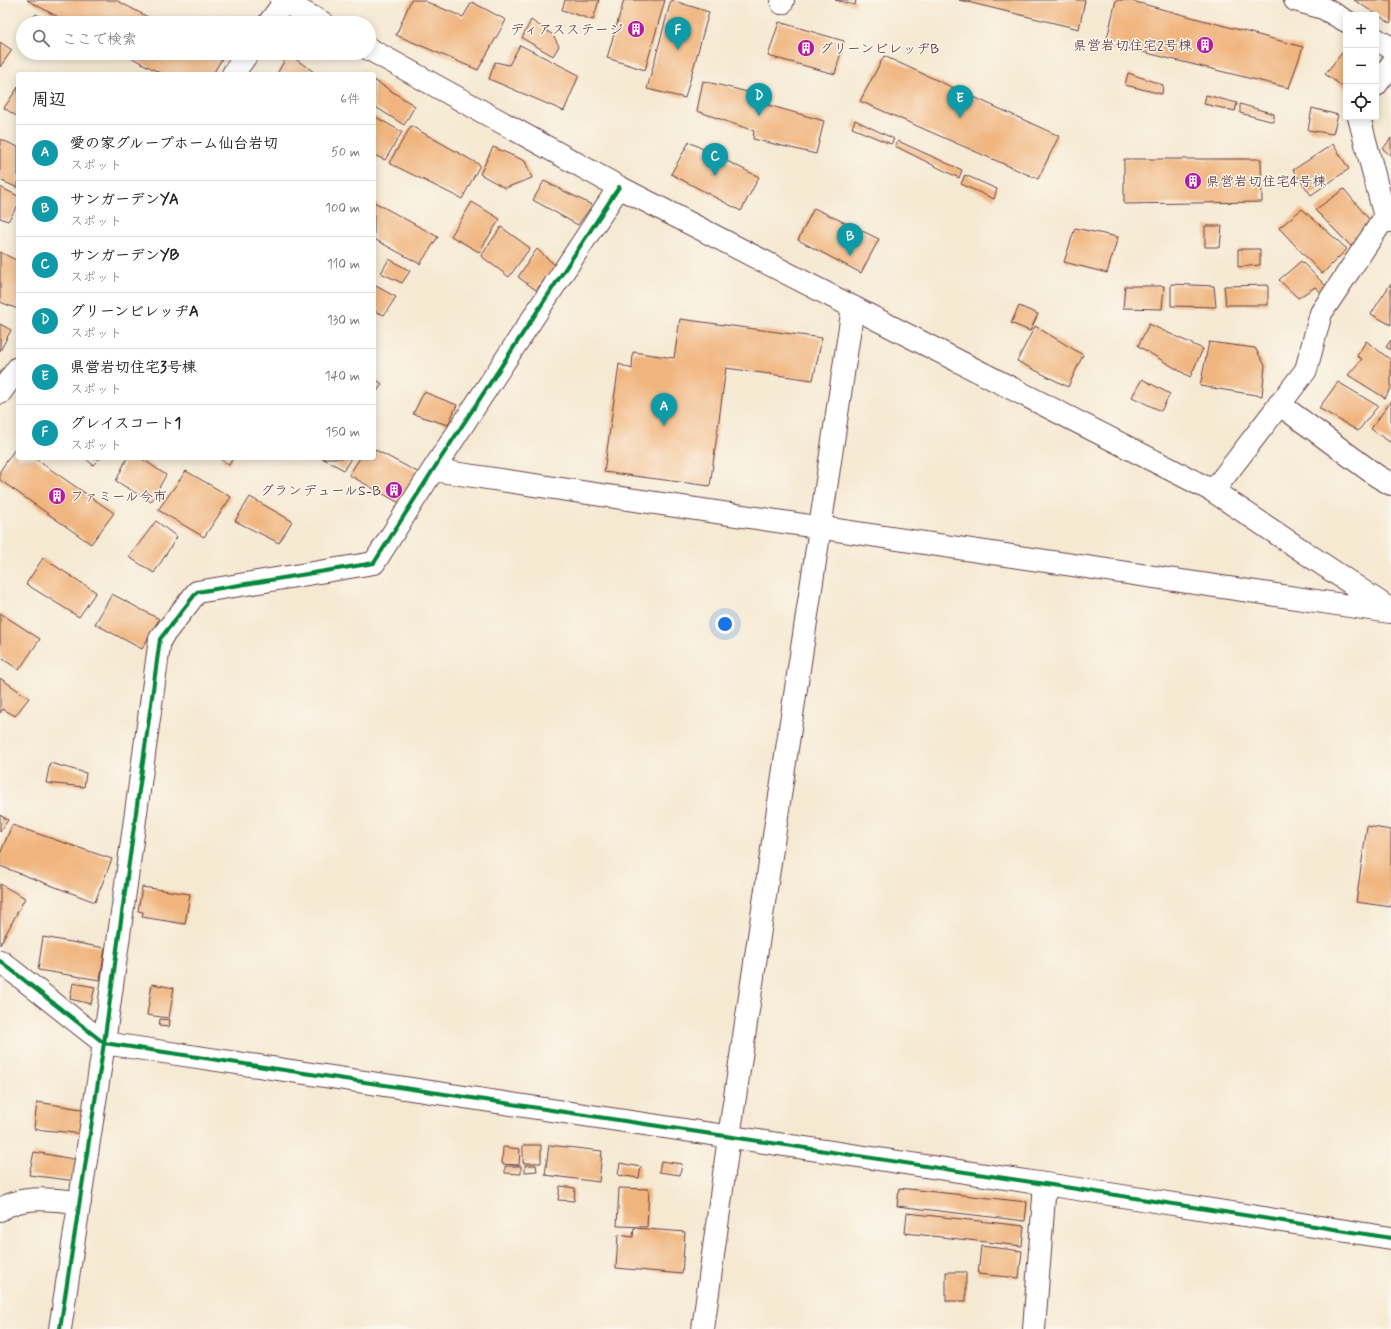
<!DOCTYPE html>
<html lang="ja">
<meta charset="utf-8">
<style>
body{margin:0;font-family:Mynerve,"Klee One",sans-serif;background:#f6f6f6;color:#222}
.controls{position:absolute;right:12px;top:12px;display:grid;overflow:hidden;border-radius:4px;box-shadow:0 2px 10px #0003}
.controls button{width:36px;height:36px;display:grid;place-items:center;padding:0;border:0;border-bottom:1px solid #e0e0e0;background:#fff;color:#222;font:20px sans-serif}
.you{position:absolute;left:725px;top:624px;width:14px;height:14px;margin:-10px;border:3px solid #fff;border-radius:50%;background:#1a73e8;box-shadow:0 0 0 6px #1a73e833}
.badge{display:grid;place-items:center;width:26px;height:26px;border-radius:50%;background:#0b8043;color:#fff;font-size:13px;font-weight:700}
.pin{position:absolute;translate:-50% -33px;filter:drop-shadow(0 1px 2px #0008)}
.pin::after{content:'';position:absolute;top:21px;width:14px;height:12px;background:inherit;clip-path:polygon(0 0,100% 0,50% 100%)}
.list{margin:0;padding:0;list-style:none}
h2{display:flex;justify-content:space-between;align-items:center;height:52px;margin:0;padding:0 16px;font-size:17px}
h2 small{font-size:13px;font-weight:400;color:#767676}
.list li{display:grid;grid-template-columns:26px 1fr auto;gap:12px;align-items:center;box-sizing:border-box;height:56px;padding:0 16px;border-top:1px solid #e0e0e0}
.list b{display:block;font-size:15px;white-space:nowrap}
.list p{margin:0;font-size:13px;white-space:nowrap;color:#767676}
.list em{font-size:13px;font-style:normal;color:#767676}
.icon{flex:none;width:22px;height:22px;fill:none;stroke:currentColor;stroke-width:2;stroke-linecap:round;stroke-linejoin:round}
.map{position:relative;flex:none;width:1391px;height:1329px;overflow:hidden}
.search{position:absolute;background:#fff;box-shadow:0 2px 10px #0003;left:16px;top:16px;width:360px;height:44px;display:flex;align-items:center;gap:10px;box-sizing:border-box;padding:0 14px;border-radius:22px;color:#767676;font-size:15px}
.panel{position:absolute;background:#fff;box-shadow:0 2px 10px #0003;left:16px;top:72px;width:360px;height:388px;border-radius:4px}
.map>svg:first-child{display:block}
.building{fill:#f0b57f}
.lines{fill:none;stroke-linecap:round;stroke-linejoin:round}
.minor-casing{stroke:#643d44;stroke-width:24}
.minor{stroke:#fff;stroke-width:22}
.cycleway-casing{stroke:#fbf7ec;stroke-width:6}
.cycleway{stroke:#00873e;stroke-width:4}
.labels{text-anchor:middle;stroke-width:3;stroke-linejoin:round;paint-order:stroke}
.poi-label{font-size:14px;fill:#4a1f2b;stroke:#fbf7ec;text-anchor:end}
</style>
<div class="map">
<svg width="1391" height="1329" viewBox="0 0 1391 1329">
<rect width="100%" height="100%" fill="#fbf7ec"/>
<filter id="ink" filterUnits="userSpaceOnUse"><feTurbulence type="fractalNoise" baseFrequency=".025" numOctaves="2"/><feDisplacementMap in="SourceGraphic" scale="8" xChannelSelector="R" yChannelSelector="G"/><feConvolveMatrix kernelMatrix="1 2 1 2 8 2 1 2 1" color-interpolation-filters="sRGB"/></filter>
<filter id="wash" filterUnits="userSpaceOnUse"><feTurbulence type="fractalNoise" baseFrequency=".012" numOctaves="4" result="noise"/><feDisplacementMap in="SourceGraphic" scale="16" xChannelSelector="R" yChannelSelector="G"/><feGaussianBlur stdDeviation="0.9" result="paint"/><feColorMatrix in="noise" values="0 0 0 0 0 0 0 0 0 0 0 0 0 0 0 0 0 1.4 0 .05"/><feComposite in="paint" operator="in"/></filter>
<g filter="url(#wash)">
<rect width="100%" height="100%" fill="#f5e9d2"/>
<g id="blocks">
<path class="building" d="M27,0h89l43,23h-90z
M411,0h11l41,17 9,-15 34,18 -28,50 -82,-35z
M565,0h34l-6,20 -31,-10z
M624,0h41l-20,70 -38,-12z
M671,0l38,12 -24,86 -38,-9z
M835,0h21l-1,5z
M959,0h126l-6,29z
M1116,0h12l175,47 -14,41 -183,-45z
M1354,0h37v21l-1,2z
M36,14l16,9h-24z
M531,20l22,15 6,11 -6,10 -31,-18z
M779,22l65,19 -9,33 -67,-18z
M0,42l12,8 -12,17z
M520,45l59,30 -15,36 -75,-32 6,-17 14,3z
M1346,48v41l-21,-15z
M123,53h92l8,4 -10,17h-51z
M288,54l29,20h-40z
M884,56l175,80 -21,43 -178,-78z
M1128,73l35,12 -1,9 -37,-9z
M374,80l41,26 -11,19 -30,-19z
M703,81l65,16v8l56,16 -8,33 -63,-15 1,-8 -57,-20z
M18,87v30l-14,-9z
M1206,95l31,8 -2,8 -31,-7z
M1240,104l34,10v8l-34,-9z
M1312,108l26,7 -5,19 -25,-4z
M374,116l28,16 -17,28 -11,-5z
M855,120l39,19 -3,5 -39,-16z
M411,126l69,39 -18,34 -73,-36z
M1391,138v18l-8,-7z
M0,139l18,8v41l-18,-8z
M898,141l64,29 -3,8 -64,-32z
M689,142l70,35 -18,34 -70,-37z
M1333,144l16,25 -38,26 -18,-25z
M493,147l32,14 7,17 -27,10 -25,-14z
M1124,159h137l1,43 -138,2z
M965,175l32,14 -3,10 -33,-15z
M544,181l48,24 -14,20 -45,-25z
M0,187l18,9v9l-10,16 -8,-3z
M1344,189l28,34 -21,23 -36,-36z
M374,202l64,35 -18,27 -46,-25z
M472,202l28,17 -21,33 -28,-16z
M814,208l65,31 -18,34 -63,-33z
M1302,209l45,40 -25,25 -43,-46z
M1205,226h17l-2,21h-15z
M501,227l29,21 -21,29 -28,-21z
M1075,228l43,9 -11,36 -43,-11z
M537,249l19,17 -20,24 -18,-13z
M1238,249h22v16l-22,2z
M0,252l18,9v48l-18,-7z
M389,259l21,12 -8,12 -21,-10z
M1301,261l28,28 -6,5 -8,-7 -17,11 -19,-18z
M1391,283v42l-20,-11z
M1171,284l43,2 2,21 -45,-1z
M374,285l22,12 -12,18 -10,-4z
M1268,285v20h-42l-2,-19z
M1125,286h39l-2,23 -39,-1z
M1019,306l19,8 -8,17 -19,-8z
M680,319l142,19 -9,42 -87,-12 -16,118 -106,-14 15,-108 13,5 1,-17 41,6z
M0,324l11,6 -11,21z
M1149,324l54,25 -13,28 -52,-31z
M1035,326l48,29 -15,32 -51,-26z
M1391,340v10l-5,-3z
M1366,341l25,19v28l-6,10 -37,-23 14,-16 -5,-3z
M1209,342l46,6 10,17 -3,31 -62,-10z
M374,378l8,6 -8,12z
M1142,379l28,15 -9,17 -29,-14z
M1338,382l40,24 -20,25 -39,-23z
M424,392l33,13 -9,20 -35,-11z
M1391,401v42l-20,-14z
M17,446l1,1v11h16l80,55 -23,31 -91,-64v-9z
M374,449l47,25 -18,31 -54,-30 11,-17h14z
M85,458h15l-7,7z
M127,458h14l25,17 -15,27 -35,-21z
M219,458h14l-4,7z
M322,458h29l-7,12z
M186,471l45,26 -27,40 -46,-27z
M250,497l42,24 -13,22 -44,-22z
M156,521l21,16 -23,36 -25,-16z
M43,558l53,34 -17,25 -53,-33z
M112,594l47,25 -17,30 -47,-25z
M0,613l40,26 -21,31 -19,-13z
M0,678l29,20 -14,18 -12,-7 -3,4z
M50,763l36,10 -2,14 -38,-4z
M0,815l8,5 -8,12z
M12,825l100,34 -17,43 -95,-36v-12z
M1367,826l24,4v77l-35,-5z
M0,884l25,14 -25,47z
M142,887l48,7 -5,30 -43,-7 1,-5 -5,-1z
M43,937l62,11 -5,32 -62,-10z
M73,983l22,4 -4,17 -21,-5z
M152,984l22,4 -5,30 -22,-3z
M160,1019l10,1 -1,7 -10,-1z
M37,1102l51,8 -4,24 -50,-5z
M523,1145h18v18h-18z
M549,1145l53,6 -3,31 -54,-7z
M503,1147l17,2 -1,16 -17,-1z
M34,1152l45,8 -3,21 -47,-6z
M661,1161l21,3 -2,11 -21,-3z
M620,1163l21,4 -2,11 -21,-3z
M525,1165h11l1,6 -12,1z
M505,1166h16v8l-16,-1z
M560,1186l15,2 -1,13 -16,-1z
M619,1188l30,1 -2,38 -30,-1z
M899,1188l128,14 -2,19 -128,-15z
M907,1213l117,13 -2,20 -117,-13z
M634,1228l51,4 -3,42 -66,-6 2,-33 15,2z
M981,1246l41,5 -3,27 -41,-4z
M946,1272h20v29h-20z"/>
</g>
</g>
<g filter="url(#ink)">
<use href="#blocks" fill-opacity="0" stroke="#643d44" stroke-width="1"/>
<g class="lines">
<defs>
<path id="minor" d="M281,0l42,23
M1295,0l28,8 23,13
M782,3l1,-3
M269,23l17,-23
M1376,39l15,9
M369,49l250,138 298,153 296,151 178,119
M233,74l15,-21
M1376,85l15,-20
M1359,117l26,100 6,4
M0,393l18,-25
M1279,404l98,72 14,8
M433,470l957,142
M1213,491l93,-121 15,-57 64,-96
M0,961l104,82 941,141 346,54
M0,1210c23,-16 54,-10 80,-8
M60,1329l44,-286 56,-404 37,-47 177,-29 59,-93 186,-283
M703,1329l26,-192 124,-830
M1034,1329l11,-145"/>
</defs>
<use href="#minor" class="minor-casing"/>
<use href="#minor" class="minor"/>
<defs>
<path id="cycleway" d="M0,961l104,82 941,141 346,54
M60,1329l44,-286 56,-404 37,-47 177,-29 59,-93 186,-283"/>
</defs>
<use href="#cycleway" class="cycleway-casing"/>
<use href="#cycleway" class="cycleway"/>
</g>
</g>
<defs>
<symbol id="building-disc" viewBox="-11 -11 22 22"><circle r="9.5" fill="#b5179e" stroke="#fbf7ec"/><path d="M-4-6H4V6H1V3H-1V6H-4ZM-2.5-4.3h1.7v1.8h-1.7ZM.8-4.3h1.7v1.8H.8ZM-2.5-1h1.7V.8h-1.7ZM.8-1h1.7V.8H.8Z" fill="#fff"/></symbol>
</defs>
<g fill-rule="evenodd">
<use href="#building-disc" x="626" y="19" width="20" height="20"/>
<use href="#building-disc" x="1195" y="35" width="20" height="20"/>
<use href="#building-disc" x="796" y="38" width="20" height="20"/>
<use href="#building-disc" x="1183" y="171" width="20" height="20"/>
<use href="#building-disc" x="384" y="480" width="20" height="20"/>
<use href="#building-disc" x="47" y="486" width="20" height="20"/>
</g>
<g class="labels">
<g class="poi-label">
<text x="623" y="34">ディアスステージ</text>
<text x="1192" y="50">県営岩切住宅2号棟</text>
<text x="819" y="53" text-anchor="start">グリーンビレッヂB</text>
<text x="1206" y="186" text-anchor="start">県営岩切住宅4号棟</text>
<text x="381" y="495">グランデュールS-B</text>
<text x="70" y="501" text-anchor="start">ファミール今市</text>
</g>
</g>
</svg>
<div class="controls">
<button>+</button>
<button>−</button>
<button><svg class="icon" aria-label="locate" viewBox="0 0 24 24"><circle cx="12" cy="12" r="6"/><path d="M12 2v4M12 18v4M2 12h4M18 12h4"/></svg></button>
</div>
<div class="you"></div>
<div class="pin badge" style="left:664px;top:426px;background:#0f9aa8">A</div>
<div class="pin badge" style="left:850px;top:256px;background:#0f9aa8">B</div>
<div class="pin badge" style="left:715px;top:176px;background:#0f9aa8">C</div>
<div class="pin badge" style="left:759px;top:116px;background:#0f9aa8">D</div>
<div class="pin badge" style="left:960px;top:118px;background:#0f9aa8">E</div>
<div class="pin badge" style="left:678px;top:50px;background:#0f9aa8">F</div>
<div class="search"><svg class="icon" aria-label="search" viewBox="0 0 24 24"><circle cx="10" cy="10" r="6"/><path d="M15 15l6 6"/></svg>ここで検索</div>
<section class="panel">
<h2>周辺<small>6件</small></h2>
<ul class="list">
<li><span class="badge" style="background:#0f9aa8">A</span><div><b>愛の家グループホーム仙台岩切</b><p>スポット</p></div><em>50 m</em></li>
<li><span class="badge" style="background:#0f9aa8">B</span><div><b>サンガーデンYA</b><p>スポット</p></div><em>100 m</em></li>
<li><span class="badge" style="background:#0f9aa8">C</span><div><b>サンガーデンYB</b><p>スポット</p></div><em>110 m</em></li>
<li><span class="badge" style="background:#0f9aa8">D</span><div><b>グリーンビレッヂA</b><p>スポット</p></div><em>130 m</em></li>
<li><span class="badge" style="background:#0f9aa8">E</span><div><b>県営岩切住宅3号棟</b><p>スポット</p></div><em>140 m</em></li>
<li><span class="badge" style="background:#0f9aa8">F</span><div><b>グレイスコート1</b><p>スポット</p></div><em>150 m</em></li>
</ul>
</section>
</div>
